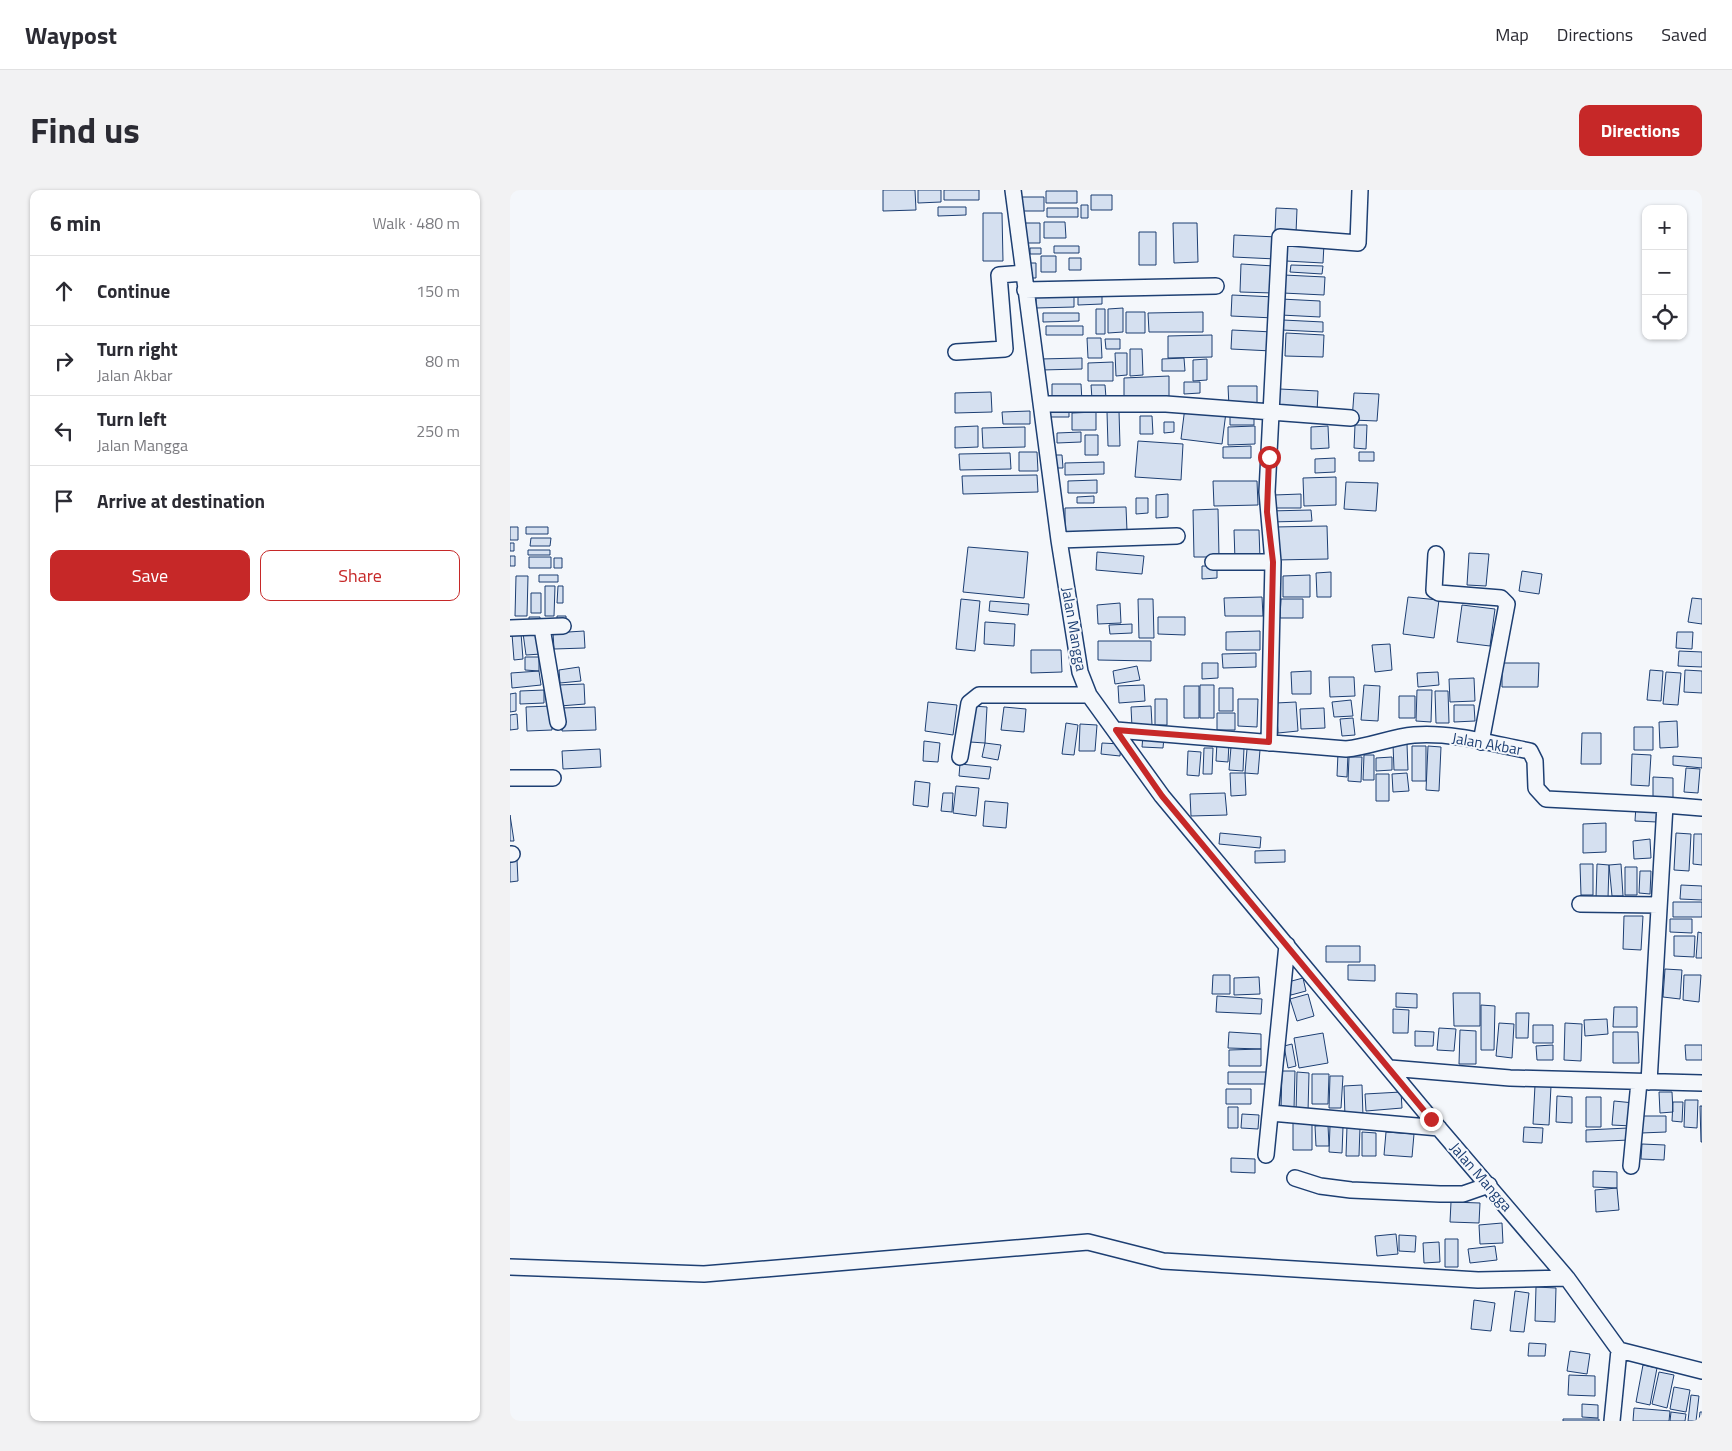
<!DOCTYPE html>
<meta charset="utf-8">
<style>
body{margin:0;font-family:"Titillium Web",sans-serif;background:#f2f2f3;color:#2b2b33}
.controls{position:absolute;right:15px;top:15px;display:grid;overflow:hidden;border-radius:10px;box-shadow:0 1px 4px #0004}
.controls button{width:45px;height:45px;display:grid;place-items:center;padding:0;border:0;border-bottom:1px solid #e1e1e2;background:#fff;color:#2b2b33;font:25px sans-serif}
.stop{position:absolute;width:15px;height:15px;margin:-11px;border:4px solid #c62828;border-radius:50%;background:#fff}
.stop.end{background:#c62828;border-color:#fff;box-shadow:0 1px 5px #0008}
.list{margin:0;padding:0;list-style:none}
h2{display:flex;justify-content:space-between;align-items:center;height:65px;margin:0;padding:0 20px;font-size:21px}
h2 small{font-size:16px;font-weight:400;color:#7c7c81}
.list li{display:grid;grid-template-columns:32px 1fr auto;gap:15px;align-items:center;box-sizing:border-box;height:70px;padding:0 20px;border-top:1px solid #e1e1e2}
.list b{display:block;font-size:19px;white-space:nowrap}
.list p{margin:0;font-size:16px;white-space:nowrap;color:#7c7c81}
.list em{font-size:16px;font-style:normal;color:#7c7c81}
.actions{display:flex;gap:10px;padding:15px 20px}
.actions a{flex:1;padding:11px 0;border:1px solid #c62828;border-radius:10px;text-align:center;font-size:18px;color:#c62828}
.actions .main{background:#c62828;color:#fff}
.icon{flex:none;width:28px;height:28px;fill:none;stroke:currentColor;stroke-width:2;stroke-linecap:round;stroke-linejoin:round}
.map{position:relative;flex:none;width:1192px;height:1231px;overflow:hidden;border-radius:10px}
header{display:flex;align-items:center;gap:30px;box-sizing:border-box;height:70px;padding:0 25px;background:#fff;border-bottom:1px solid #e1e1e2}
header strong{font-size:24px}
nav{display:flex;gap:28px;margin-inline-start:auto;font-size:18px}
.intro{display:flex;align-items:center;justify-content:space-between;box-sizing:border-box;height:120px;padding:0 30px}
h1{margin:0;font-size:35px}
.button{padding:12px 22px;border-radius:10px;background:#c62828;color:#fff;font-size:18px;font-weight:700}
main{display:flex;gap:30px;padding:0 30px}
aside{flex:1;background:#fff;border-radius:10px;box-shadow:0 1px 4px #0004}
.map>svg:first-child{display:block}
.building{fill:#d5e0f0;stroke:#1d3f73}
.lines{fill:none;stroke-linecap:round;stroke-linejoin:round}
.minor-casing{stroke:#1d3f73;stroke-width:18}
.minor{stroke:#f4f7fb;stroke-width:15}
.route{stroke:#c62828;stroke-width:6}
.labels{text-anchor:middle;stroke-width:4;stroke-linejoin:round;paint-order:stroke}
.street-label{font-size:15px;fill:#1d3f73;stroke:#f4f7fb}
</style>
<header>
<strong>Waypost</strong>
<nav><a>Map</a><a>Directions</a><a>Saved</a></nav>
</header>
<div class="intro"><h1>Find us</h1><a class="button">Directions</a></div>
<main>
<aside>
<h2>6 min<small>Walk · 480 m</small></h2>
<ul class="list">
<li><svg class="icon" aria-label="ahead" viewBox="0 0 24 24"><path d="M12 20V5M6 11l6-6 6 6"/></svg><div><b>Continue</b></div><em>150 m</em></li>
<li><svg class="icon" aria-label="right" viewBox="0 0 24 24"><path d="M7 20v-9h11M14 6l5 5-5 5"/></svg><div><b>Turn right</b><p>Jalan Akbar</p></div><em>80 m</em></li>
<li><svg class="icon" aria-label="left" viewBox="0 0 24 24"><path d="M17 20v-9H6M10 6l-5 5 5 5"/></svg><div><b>Turn left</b><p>Jalan Mangga</p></div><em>250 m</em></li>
<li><svg class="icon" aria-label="arrive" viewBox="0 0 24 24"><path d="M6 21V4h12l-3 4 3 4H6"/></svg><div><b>Arrive at destination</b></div></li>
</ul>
<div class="actions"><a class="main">Save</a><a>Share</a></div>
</aside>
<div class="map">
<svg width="1192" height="1231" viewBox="0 0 1192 1231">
<rect width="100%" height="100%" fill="#f4f7fb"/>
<path class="building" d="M373,0h32l1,20 -33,1z
M408,0h23v12l-23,1z
M434,0h35v10h-35z
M536,1h31v12h-31z
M581,5h21v15h-21z
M510,7h24v14h-24z
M571,15h7v13h-7z
M428,17h28v8l-28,1z
M537,18h31v9h-31z
M766,18l21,1 -1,24 -21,-1z
M473,23h19l1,48h-20z
M534,32h21l1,16h-22z
M512,33h18v20h-17z
M663,33h24l1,39 -24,1z
M629,42h17v33h-17z
M724,45l43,2 -1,22 -43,-2z
M777,52l37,2 -1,19 -37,-2z
M544,56h25v7h-25z
M520,58h11v6h-11z
M531,66h15v16h-15z
M559,68h12v12h-12z
M515,73h11v15h-11z
M731,74l33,2 -1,27 -33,-1z
M781,75l32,1 -1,8 -32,-2z
M774,85l41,2 -1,18 -41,-2z
M526,102h38v15l-38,1z
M568,102h24v12l-24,1z
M722,105l43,2 -1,21 -43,-2z
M771,109l39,2v16l-39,-2z
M613,118v24l-15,1v-24z
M586,119h9v25h-9z
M616,122h19v21h-19z
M693,122v20h-54l-1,-19z
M533,123h36v8l-36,1z
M773,130l40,2v10l-41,-2z
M536,136h37v9h-37z
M722,140l41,2 -1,19 -41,-2z
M776,143l38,2 -1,22 -38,-1z
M702,145v22l-44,1v-22z
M577,148h14l1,20h-14z
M595,149h15v10h-14z
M620,159h12l1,26 -13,1z
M605,163h12v22l-11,1z
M572,168v11l-41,1 -1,-11z
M674,168l1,13h-23v-12z
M697,169v21l-14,1v-21z
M603,172v19h-25v-18z
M659,186v21l-45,1v-20z
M674,192h16v11l-16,1z
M542,194h29l1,18 -30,1z
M581,195h14l1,13 -14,1z
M718,196h29v20l-28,1z
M770,199l38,2 -1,21 -39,-3z
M481,202l1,20 -37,1v-20z
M844,203l25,1 -2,27 -25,-1z
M559,216v11h-20v-10z
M675,217l41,5 -4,32 -41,-5z
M520,221v13h-27l-1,-12z
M609,221l1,35h-12l-1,-34z
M586,222v18h-24v-17z
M720,222h24v13h-24z
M630,226h12l1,18h-13z
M654,232h10v10l-10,1z
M845,235h12l-1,24 -12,-1z
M468,236v21l-23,1v-21z
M745,236v18l-27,1v-18z
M818,236l1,22 -18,1v-22z
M515,237v20l-42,1 -1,-20z
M571,242v10l-24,1v-10z
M575,245h13v20h-13z
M628,251l45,3 -2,36 -46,-3z
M741,256v12h-28v-11z
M509,262h18l1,19h-19z
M849,262h15v9h-15z
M500,263l1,16 -51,1 -1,-16z
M545,265h7l1,13h-8z
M825,268v14l-20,1v-14z
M594,272v12l-39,1v-12z
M527,285l1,17 -75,2 -1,-18z
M826,287v28l-32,1 -1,-28z
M587,290v13h-29v-12z
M703,291h44l1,24 -44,1z
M836,292l32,1 -2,28 -32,-2z
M658,304v23l-12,1v-23z
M791,304v14h-27v-13z
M584,306v7h-17v-6z
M626,308h12v15l-12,1z
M616,317l1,24 -62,1v-24z
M708,319l1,48h-25l-1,-47z
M801,320l1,11 -42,1 -1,-11z
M817,336l1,33 -53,1 -1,-33z
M0,337h8v13h-8z
M16,337h22v7h-22z
M724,340h25l1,29 -25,1z
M21,348h20l-1,8h-20z
M0,353h4v8h-4z
M458,357l60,5 -4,46 -61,-6z
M18,360h22v5h-22z
M587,362l47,4 -2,18 -46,-4z
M959,363l20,1 -3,32 -19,-1z
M0,366h5v10h-5z
M19,367h22v11h-22z
M44,368h8v10h-8z
M692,376h15v12l-15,1z
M1012,381l20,3 -3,20 -20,-3z
M821,382v25h-14l-1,-24z
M29,385h19v7h-19z
M800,385v22h-27v-21z
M6,386h12l-1,40h-12z
M35,396h10l-1,30h-9z
M48,396h5v17h-6z
M21,403h10v20h-10z
M752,407l1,19h-38l-1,-18z
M898,407l31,3 -5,38 -31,-4z
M1182,408l10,1v25l-14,-2z
M451,409l19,2 -5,50 -19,-2z
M628,409h15l1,39h-15z
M771,409h22v19h-23z
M480,411l39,3 -1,11 -39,-4z
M610,413l1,20 -23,1 -1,-19z
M952,415l33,4 -5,37 -33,-4z
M47,426h9v7h-9z
M19,427h11v6h-11z
M648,427h27v18l-27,-1z
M475,432l30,2 -1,22 -30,-2z
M622,434v9l-22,1 -1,-9z
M74,441l1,17 -31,1 -1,-16z
M750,441v19h-34v-18z
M29,442l2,22 -15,1 -3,-22z
M1167,442h16l-1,17 -16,-1z
M11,443l2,26 -9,1 -2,-26z
M588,451h53v20l-53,-1z
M880,454l2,26 -17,2 -3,-27z
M521,460h30l1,22 -31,1z
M1169,461l23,1v15l-24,-1z
M746,463v14l-33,1 -1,-14z
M15,467h14v14l-14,-1z
M692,473h16v15l-16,1z
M992,473h37l-1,24h-36z
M627,476l3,14 -25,4 -2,-13z
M69,477l2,14 -21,2 -1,-13z
M1140,480l13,1 -2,30 -14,-1z
M1175,480l17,1v22l-18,-1z
M29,481l2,14 -29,3 -1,-15z
M801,481v23h-19l-1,-22z
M928,482l1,13 -21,2 -1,-14z
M1156,482l15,1 -3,32 -15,-1z
M819,487h25l1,19 -25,1z
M964,488l1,23 -25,1 -1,-23z
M74,494l1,20 -25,2 -1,-21z
M634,495l1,16 -26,2 -1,-17z
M690,495h14v33h-14z
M854,495l16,1 -2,35 -17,-1z
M674,496h15v32h-15z
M709,498h14v23h-14z
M34,500v13l-24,1v-13z
M907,500h15l-1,32 -15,-1z
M925,501h13l1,32h-13z
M6,503v18l-6,1v-18z
M889,506h16v22h-16z
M645,509h12v26h-12z
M728,509h20l-1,28 -19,-1z
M841,510l2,16 -19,1 -2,-15z
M418,512l29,3 -4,30 -28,-4z
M786,512l2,29 -20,2 -2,-30z
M944,515h20l1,16 -21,1z
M41,516l1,24 -25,1 -1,-24z
M462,516l15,1 -2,36 -15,-1z
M641,516l1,19 -20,2 -1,-20z
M85,517l1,23 -34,1 -1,-23z
M494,517l22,2 -2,23 -23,-2z
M814,518l1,20 -24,1 -1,-20z
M707,523h18v17h-18z
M7,524l1,15 -8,1v-15z
M843,528l2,17 -13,1 -2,-17z
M1167,531l1,26 -18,1 -1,-26z
M556,533l12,2 -4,30 -12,-1z
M570,534l17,1 -2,26h-16z
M1124,537h19v23h-19z
M1072,543h19v31h-20z
M633,545l21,2 -1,11 -21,-1z
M414,551l16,2 -2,19 -15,-1z
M707,552l12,1 -1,19 -12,-1z
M475,553l16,2 -3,15 -16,-3z
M592,553l19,1 -1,12 -19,-2z
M883,554h14l1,26h-14z
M902,556h14v35h-14z
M918,556l13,1 -2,44 -13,-1z
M721,557l13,1 -1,23 -14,-1z
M694,558h9l-1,26h-9z
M90,559l1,18 -38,2 -1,-18z
M737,559l13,1 -2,24 -13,-1z
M678,561l13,1 -2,24 -12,-1z
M828,563h10l-1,24 -10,-1z
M1122,564l19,1 -2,31 -18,-1z
M854,565h10v25h-11z
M1163,566l29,2v10l-29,-3z
M839,567h13l-1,25 -13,-1z
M882,567v13l-16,1v-13z
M450,574l31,3 -2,12 -30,-3z
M1176,578l14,1 -2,24 -14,-1z
M720,583h15l1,22 -15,1z
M897,583l2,18 -16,1 -1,-18z
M866,584h13v27h-13z
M1143,587l20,1v21l-20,-1z
M405,591l15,2 -2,24 -15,-2z
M446,596l23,2 -3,28 -23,-3z
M433,603h10l-1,19 -11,-1z
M715,603l2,22 -36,1 -1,-22z
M475,611l23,2 -2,25 -23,-2z
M1126,615l22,2 -1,15 -22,-1z
M0,625l4,26h-4z
M1096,633v29l-23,1v-29z
M710,643l41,4 -1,11 -41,-4z
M1166,643l15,1 -2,37 -15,-1z
M1184,644h8v31l-9,-1z
M1140,649l1,19 -17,1 -1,-18z
M775,660v12l-30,1v-12z
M0,670h7l1,21 -8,1z
M1070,674h13v31h-12z
M1087,674l12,1 -1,33h-12z
M1111,674l2,32h-11l-3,-31z
M1115,677h12v28h-12z
M1130,681h11l-1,23 -11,-1z
M1171,695l21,1v14l-22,-1z
M1163,712h29v15h-29z
M1114,726h19l-2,34 -18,-1z
M1160,729h22v14l-22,-1z
M1188,742l4,1v25h-6z
M1164,746h21l-1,21 -20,-1z
M816,756h34v16h-34z
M838,775h27v16l-27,-1z
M1155,779l17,1 -2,29 -17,-2z
M703,785h17v19h-18z
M1174,785h17l-2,27 -16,-2z
M749,787l1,17 -26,1v-17z
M793,788l3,13 -15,4 -3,-13z
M886,803l21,1v14l-21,-1z
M943,803h27v33h-26z
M798,804l6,22 -17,5 -7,-22z
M707,806l45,3 -1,15 -45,-2z
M971,815l14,1 -1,44h-13z
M1104,817h23v20h-24z
M883,819l16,1 -1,23h-15z
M1006,823h13l-1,25h-12z
M1097,829l1,15 -23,2 -1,-16z
M989,833l15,1 -2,34 -16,-2z
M1055,833l17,1 -1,37 -17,-1z
M1023,835h20v18h-20z
M929,838l17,1 -2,22 -17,-1z
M950,840l16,1v33h-17z
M905,841l19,1 -1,14h-18z
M719,842l32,2v15l-33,-1z
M1103,842h25l1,31h-26z
M813,843l5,30 -29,5 -5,-30z
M782,854l4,22 -8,2 -4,-22z
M1043,855v15h-16l-1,-14z
M1175,855h17v15h-16z
M751,859v17h-32v-16z
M772,881h13l-1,38h-13z
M718,882h40v12h-40z
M787,882l12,1 -1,39h-12z
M802,884h17l-1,30h-16z
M820,886h13l-2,32h-12z
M852,895l1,32h-18l-1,-31z
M1025,895l16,1 -2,39 -16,-1z
M716,899h25v15h-25z
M891,902l1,16 -36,3 -1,-17z
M1149,902h13l1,20 -13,1z
M1047,906l15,1v26l-16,-1z
M1076,907h15v30h-15z
M1175,910h13l-1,28 -13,-1z
M1104,911l20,2 -2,23 -20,-1z
M1163,912h10l-1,20 -10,-1z
M1190,916h2v36h-1z
M718,917h10v21h-10z
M732,924l17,1 -1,14 -17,-1z
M1131,926h25v16l-25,1z
M783,933h19v27h-19z
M818,935l1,21h-13l-1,-20z
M820,936l13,1 -1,26 -13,-1z
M837,936l13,1 -1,29h-13z
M1014,937l19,1 -1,15 -19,-1z
M1118,938l1,12 -43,2v-12z
M852,942l14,1v23h-14z
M876,942l28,2 -2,23 -28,-2z
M1132,954l23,1 -1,15 -23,-1z
M721,968l24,1v14l-24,-1z
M1083,981l24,1v16l-24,-1z
M1107,998l2,22 -23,2 -1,-22z
M941,1012l29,1 -1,20 -29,-1z
M992,1033l1,20 -23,1 -1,-19z
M886,1044l2,20 -21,2 -2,-20z
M889,1045l17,1 -1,16 -16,-1z
M935,1049h13v28h-13z
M929,1052l1,20 -16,1 -1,-20z
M985,1056l2,14 -27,3 -2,-14z
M1026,1097l20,1 -1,34 -20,-1z
M1005,1101l14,2 -5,39 -14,-1z
M964,1110l21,3 -4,28 -20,-2z
M1019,1153l17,1 -1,12h-17z
M1060,1161l20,3 -3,20 -20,-3z
M1133,1175l14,3 -7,37 -14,-3z
M1149,1182l15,3 -7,33 -15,-4z
M1059,1185l26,1v20l-27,-1z
M1164,1197l16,3 -4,22 -16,-3z
M1181,1205l8,1 -3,25h-8z
M1072,1214l16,1v13l-16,-1z
M1124,1218l36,3 -1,10h-36z
M1161,1222l15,2 -1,7h-15z
M1190,1222h2v9h-3z
M1053,1229h36v2h-36z"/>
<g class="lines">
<defs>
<path id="minor" d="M503,0l46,350 21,132 9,23 73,101 269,323 136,159 52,72 -7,71
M515,100l191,-4
M446,162l49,-3 -6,-74 25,-2
M531,214h125l185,14
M549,350l118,-4
M926,364l-2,36 5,3 62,5 6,6 -26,138
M703,372h60
M0,438l53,-2
M32,438l16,94
M606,540l230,19c23,-2 45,-12 68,-14 39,-3 79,9 116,16l5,10 1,27 10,11 119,6 -16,277
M759,553l4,-181 -6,-70 13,-255 78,6 2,-53
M450,567l9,-54 10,-8h110
M0,588h43
M1155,615l37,3
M0,664h2
M1070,714l79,1
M880,878l120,10 192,5
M761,923l168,15
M756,965l21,-210
M1121,976l8,-84
M785,988l25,8 31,4 89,4h23l26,-9
M0,1077l194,7 384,-32 75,19 315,19 89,-2
M1109,1160l83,21"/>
</defs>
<use href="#minor" class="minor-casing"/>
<use href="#minor" class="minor"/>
</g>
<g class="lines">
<path class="route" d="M759,267l-2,55 6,50 -4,180 -153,-12 46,66 269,323"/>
</g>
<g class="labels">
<g class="street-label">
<text transform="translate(564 439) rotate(80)" y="5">Jalan Mangga</text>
<text transform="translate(977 554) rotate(10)" y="5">Jalan Akbar</text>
<text transform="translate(971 987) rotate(49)" y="5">Jalan Mangga</text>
</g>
</g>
</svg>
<div class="controls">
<button>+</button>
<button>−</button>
<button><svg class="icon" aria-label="locate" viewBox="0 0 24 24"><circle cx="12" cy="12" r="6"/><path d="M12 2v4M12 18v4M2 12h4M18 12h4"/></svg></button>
</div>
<div class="stop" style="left:759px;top:267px"></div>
<div class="stop end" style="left:921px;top:929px"></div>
</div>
</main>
